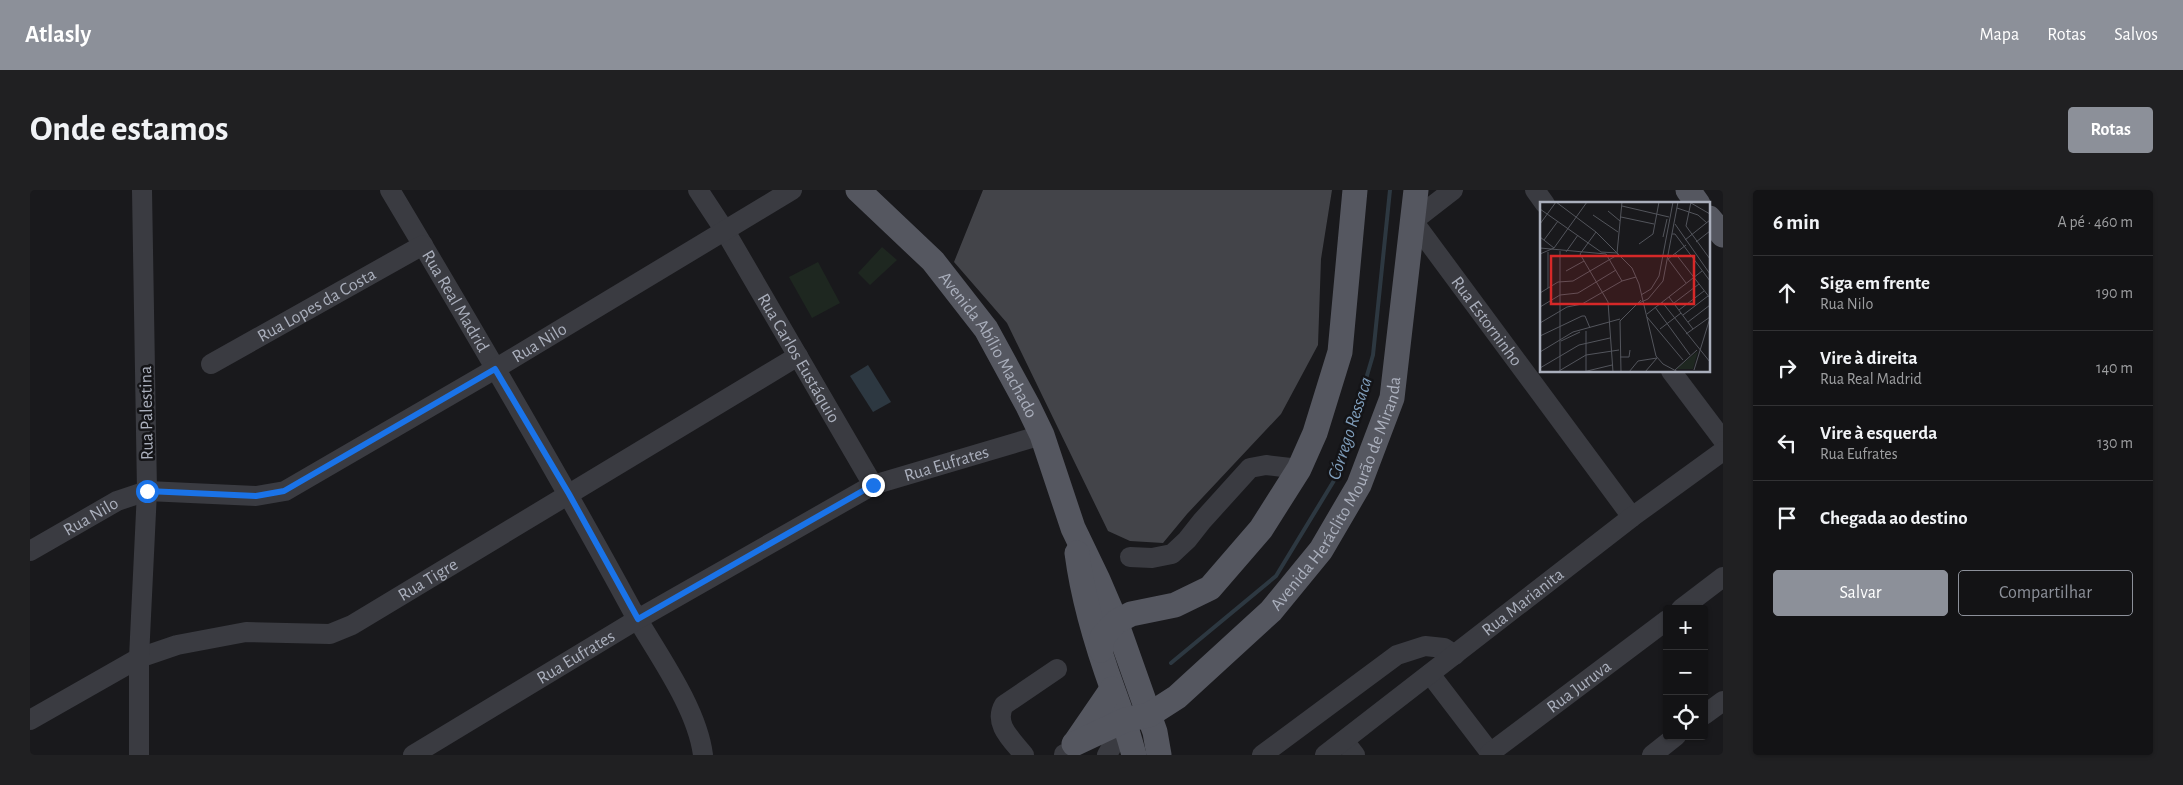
<!DOCTYPE html>
<html lang="pt">
<meta charset="utf-8">
<style>
body{margin:0;font-family:"Alegreya Sans",sans-serif;background:#202022;color:#f1f3f6}
.controls{position:absolute;right:15px;bottom:15px;display:grid;overflow:hidden;border-radius:5px;box-shadow:0 1px 4px #0004}
.controls button{width:45px;height:45px;display:grid;place-items:center;padding:0;border:0;border-bottom:1px solid #323234;background:#131315;color:#f1f3f6;font:25px sans-serif}
.stop{position:absolute;width:15px;height:15px;margin:-11px;border:4px solid #1a73e8;border-radius:50%;background:#fff}
.stop.end{background:#1a73e8;border-color:#fff;box-shadow:0 1px 5px #0008}
.list{margin:0;padding:0;list-style:none}
h2{display:flex;justify-content:space-between;align-items:center;height:65px;margin:0;padding:0 20px;font-size:21px}
h2 small{font-size:16px;font-weight:400;color:#9d9ea0}
.list li{display:grid;grid-template-columns:32px 1fr auto;gap:15px;align-items:center;box-sizing:border-box;height:75px;padding:0 20px;border-top:1px solid #323234}
.list b{display:block;font-size:19px;white-space:nowrap}
.list p{margin:0;font-size:16px;white-space:nowrap;color:#9d9ea0}
.list em{font-size:16px;font-style:normal;color:#9d9ea0}
.actions{display:flex;gap:10px;padding:15px 20px}
.actions a{flex:1;padding:11px 0;border:1px solid #8c9099;border-radius:5px;text-align:center;font-size:18px;color:#8c9099}
.actions .main{background:#8c9099;color:#fff}
.icon{flex:none;width:28px;height:28px;fill:none;stroke:currentColor;stroke-width:2;stroke-linecap:round;stroke-linejoin:round}
.map{position:relative;flex:none;width:1693px;height:565px;overflow:hidden;border-radius:5px}
header{display:flex;align-items:center;gap:30px;box-sizing:border-box;height:70px;padding:0 25px;background:#8c9099;color:#fff}
header strong{font-size:24px}
nav{display:flex;gap:28px;margin-inline-start:auto;font-size:18px}
.intro{display:flex;align-items:center;justify-content:space-between;box-sizing:border-box;height:120px;padding:0 30px}
h1{margin:0;font-size:35px}
.button{padding:12px 22px;border-radius:5px;background:#8c9099;color:#fff;font-size:18px;font-weight:700}
main{display:flex;gap:30px;padding:0 30px}
aside{flex:1;background:#131315;border-radius:5px;box-shadow:0 1px 4px #0004}
.map>svg:first-child{display:block}
.green{fill:#1e2720}
.water{fill:#2d3841}
.lines{fill:none;stroke-linecap:round;stroke-linejoin:round}
.stream{stroke:#2d3841;stroke-width:4}
.building{fill:#434449}
.minor{stroke:#3a3b41;stroke-width:20}
.major{stroke:#555760;stroke-width:25}
.route{stroke:#1a73e8;stroke-width:6}
.labels{text-anchor:middle;stroke-width:5;stroke-linejoin:round;paint-order:stroke}
.street-label{font-size:18px;fill:#aaafbc;stroke:#141417}
.water-label{font-size:19px;font-style:italic;fill:#7f9dba;stroke:#141417}
.inset-road{fill:none;stroke:#53555c;stroke-width:1}
.view{fill:#d62828;fill-opacity:0.15;stroke:#d62828;stroke-width:2.5}
.inset-edge{fill:none;stroke:#aaafbc;stroke-width:2.5}
</style>
<header>
<strong>Atlasly</strong>
<nav><a>Mapa</a><a>Rotas</a><a>Salvos</a></nav>
</header>
<div class="intro"><h1>Onde estamos</h1><a class="button">Rotas</a></div>
<main>
<div class="map">
<svg width="1693" height="565" viewBox="0 0 1693 565">
<rect width="100%" height="100%" fill="#19191c"/>
<path class="green" d="M852,57l15,13 -27,25 -12,-12z
M788,72l22,41 -28,15 -23,-41z"/>
<path class="water" d="M838,175l23,37 -18,10 -23,-36z"/>
<g class="lines">
<path class="stream" d="M1141,473l105,-87 62,-102 35,-119 17,-165"/>
</g>
<path class="building" d="M953,0h349l-11,69 -3,86 -37,69 -94,100 -24,29 -33,-2 -22,-10 -101,-208 -53,-61z"/>
<g class="lines">
<g class="minor">
<path id="s1" d="M360,0c83,139 165,278 242,420 24,42 65,97 71,145"/>
<path id="s2" d="M668,0l27,41 148,254"/>
<path id="s3" d="M1423,0l-40,31 219,296"/>
<path d="M1505,0l10,14"/>
<path id="s4" d="M181,174l212,-119"/>
<path d="M1641,181l52,69"/>
<path id="s5" d="M0,361l87,-50 30,-10 109,5 29,-5 210,-122 297,-179"/>
<path d="M1100,367l22,1 20,-4 15,-14 15,-19 48,-53 16,-3 33,4"/>
<path d="M1651,419l42,-32"/>
<path d="M1400,484l62,81"/>
<path d="M1674,525l19,-14"/>
<path id="s6" d="M0,530l109,-62 38,-13 69,-13 84,2 22,-9 446,-269"/>
<path d="M1314,551l11,14"/>
<path id="s7" d="M1460,563l177,-133"/>
<path d="M1034,564l1,1"/>
<path d="M109,565v-97l8,-167 -5,-301"/>
<path id="s8" d="M383,565l225,-136 235,-134 169,-50"/>
<path d="M994,565c-12,-15 -31,-31 -20,-50l53,-36"/>
<path d="M1077,565l5,-9"/>
<path d="M1232,565l135,-100 28,-9 19,2 11,7"/>
<path id="s9" d="M1295,565l307,-238 91,-66"/>
<path d="M1622,565l24,-19"/>
</g>
<g class="major">
<path id="s10" d="M828,0l75,71 53,68 42,77 14,29 31,93 25,52 18,42 39,110 4,23"/>
<path d="M1658,0l10,14"/>
<path d="M1679,28l14,17"/>
<path d="M1047,363c6,46 20,93 36,137 8,22 15,42 21,65"/>
<path d="M1071,460l1,-13 14,-15 15,-8 44,-9 35,-17 51,-59 38,-60 16,-36 25,-81 15,-162"/>
<path d="M1045,553l37,-54"/>
<path id="s11" d="M1044,554l51,-24 24,-5 28,-18 94,-86 50,-61 38,-65 33,-87 24,-208"/>
</g>
</g>
<g class="lines">
<path class="route" d="M117,301l109,5 28,-5 211,-122 74,125 69,125 235,-134"/>
</g>
<g class="labels">
<g class="street-label">
<text dy="6" stroke="none"><textPath href="#s1" startOffset="129">Rua Real Madrid</textPath></text>
<text dy="6" stroke="none"><textPath href="#s4" startOffset="121">Rua Lopes da Costa</textPath></text>
<text dy="6" stroke="none"><textPath href="#s3" startOffset="175">Rua Estorninho</textPath></text>
<text dy="6" stroke="none"><textPath href="#s5" startOffset="565">Rua Nilo</textPath></text>
<text dy="6" stroke="none"><textPath href="#s10" startOffset="204">Avenida Abílio Machado</textPath></text>
<text dy="6" stroke="none"><textPath href="#s2" startOffset="196">Rua Carlos Eustáquio</textPath></text>
<text transform="translate(116 223) rotate(-91)" y="6">Rua Palestina</text>
<text dy="6" stroke="none"><textPath href="#s8" startOffset="610">Rua Eufrates</textPath></text>
<text dy="6" stroke="none"><textPath href="#s11" startOffset="378">Avenida Heráclito Mourão de Miranda</textPath></text>
<text dy="6" stroke="none"><textPath href="#s5" startOffset="70">Rua Nilo</textPath></text>
<text dy="6" stroke="none"><textPath href="#s6" startOffset="432">Rua Tigre</textPath></text>
<text dy="6" stroke="none"><textPath href="#s9" startOffset="250">Rua Marianita</textPath></text>
<text dy="6" stroke="none"><textPath href="#s8" startOffset="190">Rua Eufrates</textPath></text>
<text dy="6" stroke="none"><textPath href="#s7" startOffset="111">Rua Juruva</textPath></text>
</g>
<g class="water-label">
<text transform="translate(1319 238) rotate(-72)" y="7">Córrego Ressaca</text>
</g>
</g>
<g transform="translate(1510 12)">
<rect width="170" height="170" fill="#19191c"/>
<path d="M158,149l-5,18h-17z" fill="#1e2720"/>
<path class="inset-road" d="M16,0l40,30 36,36 7,16 17,72 7,8 15,8M151,0l-5,24 24,33M151,1l19,11M82,4l47,11M137,6l21,7 9,8M0,7l61,43 16,1 5,-51M68,9l12,10M53,13l25,17M81,15l33,7M0,22l16,-22M135,22l35,50M56,30l-16,22 28,48 5,70M113,32l6,-32M132,32h3l35,47M0,35l14,11M123,35l4,-18M4,38l14,-19M145,38l25,-20M156,40l14,-11M99,42l14,-10M0,46l66,6 16,27M26,50l12,-17M135,51l35,45M0,52l14,-6 33,-46M26,69l18,-10M146,81l-18,-24 18,-14M8,86v-36M0,91l18,-11 15,-1 46,-27M101,93l10,-6 8,-13 14,-74M129,95l24,32M122,100l48,60M99,101l9,-4 15,-18 15,-79M134,101l25,-19M0,105l20,-12 18,-2 38,-23M115,105l35,48M139,108l25,-19M107,112l55,-43M143,113l25,-19M107,115l36,43M148,120l22,-17M0,121l27,-16 15,-3 40,-23 14,-4M120,127l21,-16M146,132l24,-17M0,134l42,-20h3l5,12M21,139l19,-9M0,150l33,-20 47,-13M80,155h9l1,-7M0,166l39,-23 31,-7M135,168l22,-20M154,168l16,-52M19,169l27,-16 33,-5M20,170v-121M43,170l29,-7M46,170v-41M81,170l-1,-51 21,-21M89,170l9,-11 19,-3M105,170l12,-14"/>
<path class="view" d="M11,54h143v48h-143z"/>
<rect width="170" height="170" class="inset-edge"/>
</g>
</svg>
<div class="controls">
<button>+</button>
<button>−</button>
<button><svg class="icon" aria-label="locate" viewBox="0 0 24 24"><circle cx="12" cy="12" r="6"/><path d="M12 2v4M12 18v4M2 12h4M18 12h4"/></svg></button>
</div>
<div class="stop" style="left:117px;top:301px"></div>
<div class="stop end" style="left:843px;top:295px"></div>
</div>
<aside>
<h2>6 min<small>A pé · 460 m</small></h2>
<ul class="list">
<li><svg class="icon" aria-label="ahead" viewBox="0 0 24 24"><path d="M12 20V5M6 11l6-6 6 6"/></svg><div><b>Siga em frente</b><p>Rua Nilo</p></div><em>190 m</em></li>
<li><svg class="icon" aria-label="right" viewBox="0 0 24 24"><path d="M7 20v-9h11M14 6l5 5-5 5"/></svg><div><b>Vire à direita</b><p>Rua Real Madrid</p></div><em>140 m</em></li>
<li><svg class="icon" aria-label="left" viewBox="0 0 24 24"><path d="M17 20v-9H6M10 6l-5 5 5 5"/></svg><div><b>Vire à esquerda</b><p>Rua Eufrates</p></div><em>130 m</em></li>
<li><svg class="icon" aria-label="arrive" viewBox="0 0 24 24"><path d="M6 21V4h12l-3 4 3 4H6"/></svg><div><b>Chegada ao destino</b></div></li>
</ul>
<div class="actions"><a class="main">Salvar</a><a>Compartilhar</a></div>
</aside>
</main>
